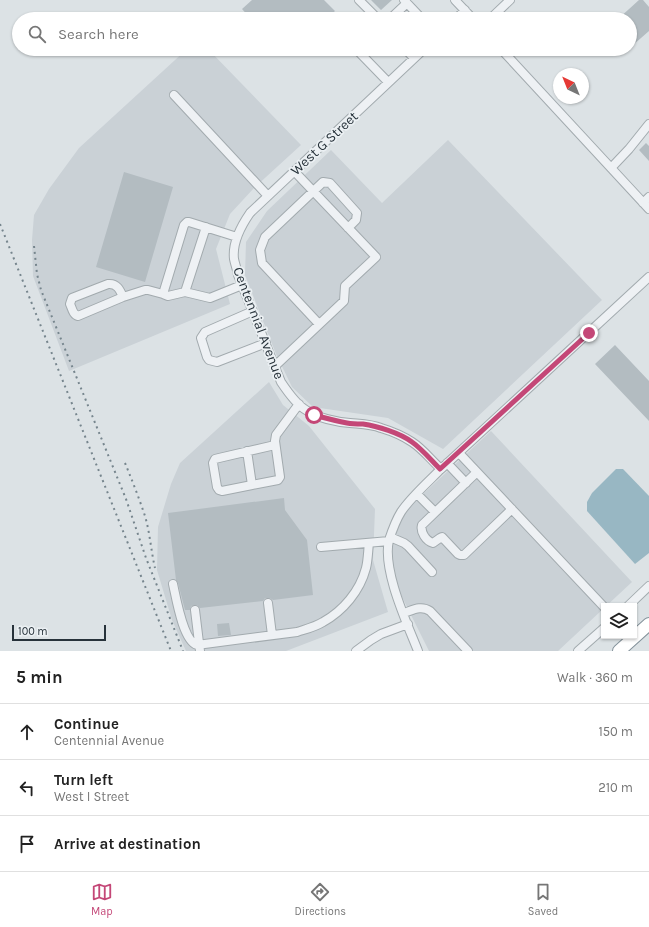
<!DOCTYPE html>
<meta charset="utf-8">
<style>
body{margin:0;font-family:Karla,sans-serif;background:#f6f6f6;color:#222}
.controls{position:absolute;right:12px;bottom:12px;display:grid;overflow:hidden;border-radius:0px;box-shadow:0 1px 3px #0004}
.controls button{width:36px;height:36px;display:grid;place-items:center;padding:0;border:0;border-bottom:1px solid #e0e0e0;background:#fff;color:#222;font:20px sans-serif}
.compass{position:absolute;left:553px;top:68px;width:36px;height:36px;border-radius:50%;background:#fff;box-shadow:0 1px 3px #0004;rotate:317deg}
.scale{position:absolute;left:12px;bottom:10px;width:94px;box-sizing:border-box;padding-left:4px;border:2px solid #27323a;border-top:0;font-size:11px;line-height:14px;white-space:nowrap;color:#27323a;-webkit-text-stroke:3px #ebf0f3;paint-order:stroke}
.stop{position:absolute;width:12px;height:12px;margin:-9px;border:3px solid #c44777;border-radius:50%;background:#fff}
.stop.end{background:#c44777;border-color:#fff;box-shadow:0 1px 4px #0008}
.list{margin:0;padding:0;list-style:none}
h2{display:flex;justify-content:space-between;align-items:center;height:52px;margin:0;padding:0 16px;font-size:17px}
h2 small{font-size:13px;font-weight:400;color:#767676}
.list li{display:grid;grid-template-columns:26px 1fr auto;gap:12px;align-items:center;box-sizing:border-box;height:56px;padding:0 16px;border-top:1px solid #e0e0e0}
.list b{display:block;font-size:15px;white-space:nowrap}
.list p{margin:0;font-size:13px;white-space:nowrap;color:#767676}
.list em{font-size:13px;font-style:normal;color:#767676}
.icon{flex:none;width:22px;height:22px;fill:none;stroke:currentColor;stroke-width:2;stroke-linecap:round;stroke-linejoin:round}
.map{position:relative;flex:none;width:649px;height:651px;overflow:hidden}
.search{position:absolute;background:#fff;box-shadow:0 1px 3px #0004;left:12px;right:12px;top:12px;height:44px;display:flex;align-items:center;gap:10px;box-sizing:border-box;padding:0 14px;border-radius:22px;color:#767676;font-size:15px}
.sheet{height:220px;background:#fff}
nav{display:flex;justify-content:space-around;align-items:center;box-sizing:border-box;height:56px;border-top:1px solid #e0e0e0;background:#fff;font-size:11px;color:#767676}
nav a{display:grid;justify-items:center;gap:2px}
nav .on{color:#c44777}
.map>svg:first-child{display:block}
.built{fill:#cad1d6}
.water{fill:#98b7c3}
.building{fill:#b3bcc1}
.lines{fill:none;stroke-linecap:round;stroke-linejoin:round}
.minor-casing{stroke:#a2aaae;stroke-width:10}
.highway-casing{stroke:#84929b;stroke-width:14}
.minor{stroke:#eef1f4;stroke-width:8}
.highway{stroke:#fff;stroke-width:12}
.rail{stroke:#76858d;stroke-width:2;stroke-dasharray:2 4;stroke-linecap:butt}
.route{stroke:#c44777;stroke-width:5}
.labels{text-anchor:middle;stroke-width:3.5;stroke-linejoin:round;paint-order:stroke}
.street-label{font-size:14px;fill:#27323a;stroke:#ebf0f3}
</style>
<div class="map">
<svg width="649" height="651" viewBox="0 0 649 651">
<rect width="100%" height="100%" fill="#dce2e5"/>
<path class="built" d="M187,49h21l93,96 -47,43 -24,26 -14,35 14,55 -161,67 -36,-95 -1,-36 2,-25 15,-26 30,-41z
M448,140l154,160 -159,149 -55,-31 -75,-11 -21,-20 -16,-33 -31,-79 1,-33 21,-31 64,-61 51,53z
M269,382l14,23 26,21 66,83 -2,51 15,52 -102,39h-100l-14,-31 -15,-50 1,-43 13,-43 9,-21z
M491,431l141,151 -74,69h-129l-36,-72 -1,-43 17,-29z"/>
<path class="water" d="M616,469h7l26,27v57l-14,11 -48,-53v-9l5,-9z"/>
<path class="building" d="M252,0h72l11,11 -9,8h-75l-9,-10z
M371,0h21l-11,10z
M639,0h4l6,7v24l-16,14 -3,-4v-22h-12z
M279,49h15l-8,7z
M646,143l3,3v15l-10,-11z
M124,172l49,15 -28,95 -49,-15z
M615,345l34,36v40l-54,-57z
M284,498l1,12 22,30 6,55 -40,5 -3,-2h-5l-2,3 -63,7 -3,-3h-2l-4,1 -1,4h-5l-7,-27 -2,-3 -8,-67z
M229,623l2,12 -13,1 -1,-12z"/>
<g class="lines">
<defs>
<path id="minor" d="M359,0l19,19
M404,0l18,19
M455,0l18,19
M390,19l17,-16
M456,19l9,-9
M490,19l20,-19
M356,49l32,33
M405,49l9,9
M424,49l-174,164c-9,13 -18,29 -16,46 1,5 3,10 4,16l43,107c6,9 16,23 25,28 11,8 31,12 44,13 10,1 21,1 31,5 10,3 22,8 31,14 11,7 19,18 29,27
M501,49l148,160
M174,95l94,101
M611,168l18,-19 20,-25
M643,203l6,-6
M185,292l25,6 32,-13
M163,294l5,2 17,-4 21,-65
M123,297c-3,-7 -6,-14 -15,-13l-36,14 -2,6c2,4 3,11 8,12l45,-19 22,-7h3l15,4 21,-69 3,-3h2l48,15
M253,311l-48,21 -4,6 6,19 2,3 8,2 49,-19
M319,324l-57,-61 -2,-13 5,-13 58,-55 7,1 27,30 -1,7 -8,8
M275,366l69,-65 1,-15 31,-29 -82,-86
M247,451l5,34 26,-5 2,-3 -5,-36 1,-6 23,-31
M459,453l145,154
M447,463l19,20
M477,472l-55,53c-2,7 4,16 11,18l7,-5 2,-1 16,17 2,1h4l48,-46
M252,485l-30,6 -3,-1 -2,-3 -4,-24 2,-4 4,-1 56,-13
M417,494l18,18
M390,537l14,6 4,3 24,26
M321,547l68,-6
M173,584c3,13 10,57 24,61l100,-13c9,-3 18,-5 26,-10 20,-11 37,-31 43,-54 2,-8 2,-17 3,-25
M268,603l4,32
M628,606l21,-20
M195,610l5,41
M404,613c9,-3 17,-8 26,-2l38,40
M356,651l15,-11 10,-6 27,-10
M418,651c-11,-28 -36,-81 -29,-111 3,-9 7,-20 12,-28 9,-14 27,-30 40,-43l208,-192
M578,651l26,-23"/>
<path id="highway" d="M619,651l30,-27"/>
</defs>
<use href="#minor" class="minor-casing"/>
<use href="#highway" class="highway-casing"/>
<use href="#minor" class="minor"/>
<use href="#highway" class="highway"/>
<path class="rail" d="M0,224l171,427
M34,246l3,28 4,16 85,209 20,59 37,93
M125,463c7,17 14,35 20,53 5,17 6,35 10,52"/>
</g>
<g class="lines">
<path class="route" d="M314,415c11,3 22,6 33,8 5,1 10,1 16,1 14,2 37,9 49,18 10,7 19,18 28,27l149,-136"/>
</g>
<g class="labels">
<g class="street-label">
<text transform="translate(324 143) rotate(-43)" y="5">West G Street</text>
<text transform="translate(259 323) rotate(69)" y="5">Centennial Avenue</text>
</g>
</g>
</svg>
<div class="controls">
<button><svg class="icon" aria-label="layers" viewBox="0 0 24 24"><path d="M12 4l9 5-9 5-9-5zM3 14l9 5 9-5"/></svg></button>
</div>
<svg class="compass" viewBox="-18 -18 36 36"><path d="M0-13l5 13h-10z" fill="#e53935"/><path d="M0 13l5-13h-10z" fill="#767676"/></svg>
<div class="scale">100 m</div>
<div class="stop" style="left:314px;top:415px"></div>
<div class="stop end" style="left:589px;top:333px"></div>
<div class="search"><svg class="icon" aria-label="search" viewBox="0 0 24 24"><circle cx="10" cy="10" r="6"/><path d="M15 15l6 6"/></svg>Search here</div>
</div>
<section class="sheet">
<h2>5 min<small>Walk · 360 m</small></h2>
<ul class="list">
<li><svg class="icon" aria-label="ahead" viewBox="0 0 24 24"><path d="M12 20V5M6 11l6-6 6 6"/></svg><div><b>Continue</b><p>Centennial Avenue</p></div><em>150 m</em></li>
<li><svg class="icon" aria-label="left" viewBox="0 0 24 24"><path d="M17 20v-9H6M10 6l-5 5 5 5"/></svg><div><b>Turn left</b><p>West I Street</p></div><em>210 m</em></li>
<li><svg class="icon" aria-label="arrive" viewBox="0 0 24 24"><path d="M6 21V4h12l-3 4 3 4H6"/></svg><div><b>Arrive at destination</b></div></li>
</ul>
</section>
<nav>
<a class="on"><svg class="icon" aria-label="map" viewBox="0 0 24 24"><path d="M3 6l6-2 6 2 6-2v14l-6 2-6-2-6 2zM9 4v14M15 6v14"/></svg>Map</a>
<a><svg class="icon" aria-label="directions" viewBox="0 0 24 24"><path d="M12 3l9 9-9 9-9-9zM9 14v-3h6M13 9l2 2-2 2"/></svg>Directions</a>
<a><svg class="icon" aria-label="saved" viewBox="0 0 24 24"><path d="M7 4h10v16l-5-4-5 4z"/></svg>Saved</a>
</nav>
